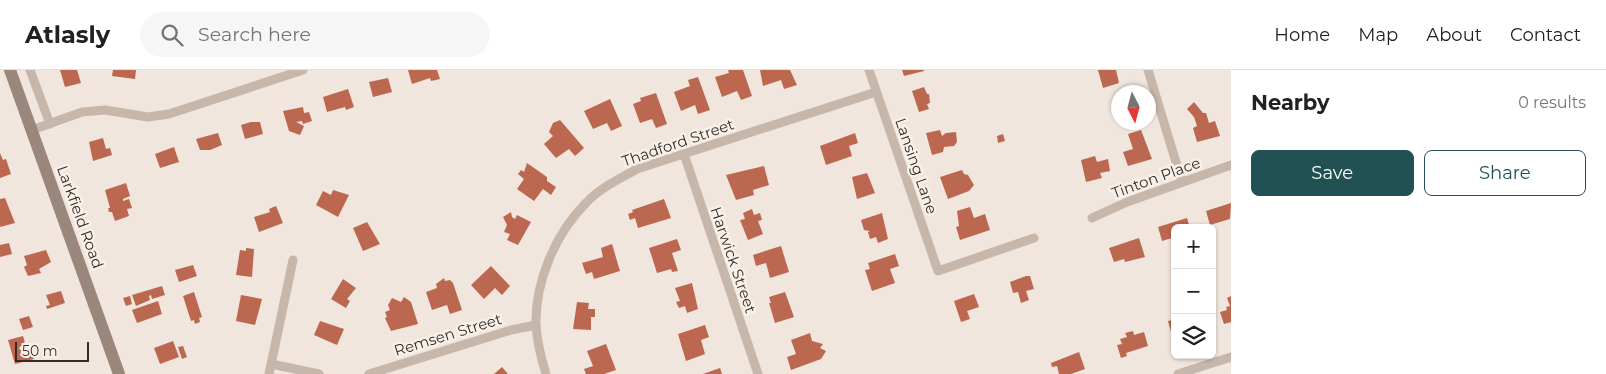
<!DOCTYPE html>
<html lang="en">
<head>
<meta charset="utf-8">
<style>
	:root { --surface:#fff; --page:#f6f6f6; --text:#202124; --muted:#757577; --line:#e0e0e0; --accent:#225153 }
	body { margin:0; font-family:Montserrat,sans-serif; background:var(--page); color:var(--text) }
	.controls { position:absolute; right:15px; bottom:15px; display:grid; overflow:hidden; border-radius:8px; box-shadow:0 1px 4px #0004 }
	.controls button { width:45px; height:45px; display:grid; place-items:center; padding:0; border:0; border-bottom:1px solid var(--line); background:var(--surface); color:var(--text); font:25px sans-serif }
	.compass { position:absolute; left:1111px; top:15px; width:45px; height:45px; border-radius:50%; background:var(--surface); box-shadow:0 1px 4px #0004; rotate:174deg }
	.scale { position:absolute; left:15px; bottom:12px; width:74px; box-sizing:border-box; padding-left:5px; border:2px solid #352c29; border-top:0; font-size:14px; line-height:18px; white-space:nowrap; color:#352c29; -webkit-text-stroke:4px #f8f1e9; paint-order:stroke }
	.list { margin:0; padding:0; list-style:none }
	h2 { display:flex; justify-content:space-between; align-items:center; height:65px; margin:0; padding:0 20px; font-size:21px }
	h2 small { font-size:16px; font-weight:400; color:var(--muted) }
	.actions { display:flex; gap:10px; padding:15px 20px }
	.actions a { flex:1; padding:11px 0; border:1px solid var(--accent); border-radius:8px; text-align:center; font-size:18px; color:var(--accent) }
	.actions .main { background:var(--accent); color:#fff }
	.icon { flex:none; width:28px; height:28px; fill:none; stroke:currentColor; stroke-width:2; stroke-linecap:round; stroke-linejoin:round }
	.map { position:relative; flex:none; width:1231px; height:304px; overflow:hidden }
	header { display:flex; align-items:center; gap:30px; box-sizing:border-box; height:70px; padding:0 25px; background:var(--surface); border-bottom:1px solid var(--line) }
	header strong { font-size:24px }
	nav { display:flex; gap:28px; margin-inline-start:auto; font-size:18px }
	.search { width:350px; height:45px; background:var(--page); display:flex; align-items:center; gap:12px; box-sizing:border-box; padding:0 18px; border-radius:28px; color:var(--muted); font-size:19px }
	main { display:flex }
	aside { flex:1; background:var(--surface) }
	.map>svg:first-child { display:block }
</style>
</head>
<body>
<header>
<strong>Atlasly</strong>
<div class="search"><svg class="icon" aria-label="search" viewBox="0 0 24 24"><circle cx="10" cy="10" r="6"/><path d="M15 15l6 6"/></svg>Search here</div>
<nav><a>Home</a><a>Map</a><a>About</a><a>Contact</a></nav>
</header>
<main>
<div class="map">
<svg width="1231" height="304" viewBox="0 0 1231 304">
	<rect width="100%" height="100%" fill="#f0e6dd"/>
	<g fill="#bc674f">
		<polygon points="60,0 77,0 81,13 65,17"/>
		<polygon points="113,0 136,0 135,9 112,6"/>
		<polygon points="408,0 437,0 440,9 431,11 430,8 412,14"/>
		<polygon points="728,0 743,0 752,26 741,30 737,21 722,27 715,7 729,3"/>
		<polygon points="760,0 790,0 797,15 784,19 781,10 763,16"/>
		<polygon points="902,0 924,0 924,1 904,6"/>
		<polygon points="1098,0 1116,0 1119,13 1103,18"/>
		<polygon points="698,7 710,40 698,44 695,35 681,41 674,22 690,16 688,10"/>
		<polygon points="388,8 392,22 373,27 369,12"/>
		<polygon points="924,17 927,24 929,24 930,33 927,34 929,39 919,42 912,21"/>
		<polygon points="348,19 354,37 346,40 345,37 327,42 323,27"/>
		<polygon points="656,23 667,54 656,58 652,49 640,53 633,34 641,31 640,28"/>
		<polygon points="610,29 622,56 611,61 607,53 593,59 584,41"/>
		<polygon points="1194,32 1203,43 1206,43 1209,53 1215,51 1220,66 1197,72 1193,58 1197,56 1194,47 1187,39"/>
		<polygon points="303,37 304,43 309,42 312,51 303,54 302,51 296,52 304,56 300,65 289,61 283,41"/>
		<polygon points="560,50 584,78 575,86 569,79 556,88 544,74 553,66 549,62 553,53"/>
		<polygon points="251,52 260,52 263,64 245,69 241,55"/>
		<polygon points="940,60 942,66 946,63 956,62 957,72 954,76 944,77 943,82 932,85 926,63"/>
		<polygon points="1141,60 1152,89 1128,96 1123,82 1133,79 1128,64"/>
		<polygon points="218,63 222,75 210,80 200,80 196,69"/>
		<polygon points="855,63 858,73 849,76 852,86 826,95 820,76"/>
		<polygon points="1003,64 1005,71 998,73 997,66"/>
		<polygon points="103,68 106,79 110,78 112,85 93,91 89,72"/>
		<polygon points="174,77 179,92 160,98 155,84"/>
		<polygon points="0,83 3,90 6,89 11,104 0,108"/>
		<polygon points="1095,86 1097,92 1108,89 1110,101 1100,103 1102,108 1086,112 1081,90"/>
		<polygon points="527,93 547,107 547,111 556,117 551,125 543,119 534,131 517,119 524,109 518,104 521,100 524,102"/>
		<polygon points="764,96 769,115 753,120 754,125 736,130 726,105"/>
		<polygon points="962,100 964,104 968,105 974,115 969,121 948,129 940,107"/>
		<polygon points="867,103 875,123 857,129 852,107"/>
		<polygon points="126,113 130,126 123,129 123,131 129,129 132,138 127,139 129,146 115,151 112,142 109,142 108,138 110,138 105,120"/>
		<polygon points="333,120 349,125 338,147 316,135 323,121 331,125"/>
		<polygon points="5,128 15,153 0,157 0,129"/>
		<polygon points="664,129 671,148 638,158 635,148 630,150 628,144 633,142 632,140"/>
		<polygon points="1231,133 1230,149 1210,155 1206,141"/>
		<polygon points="276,136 283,153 259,162 254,147 270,142 269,139"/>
		<polygon points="970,137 974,148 985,144 990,160 960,170 956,157 959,156 957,141"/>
		<polygon points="752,139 754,145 760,143 762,150 758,151 763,164 748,170 740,150 745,149 743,143"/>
		<polygon points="511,142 512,147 515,149 517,145 531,152 518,175 507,170 510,164 504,162 507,155 503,147"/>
		<polygon points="882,143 888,169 878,173 876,167 870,169 868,162 870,161 864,160 861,150"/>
		<polygon points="1187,148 1190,158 1175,158 1175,167 1162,171 1158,157"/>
		<polygon points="367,152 380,174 363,181 353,158"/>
		<polygon points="1139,168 1145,187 1125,192 1124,189 1114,192 1109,178"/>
		<polygon points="677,169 681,180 672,183 678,201 672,202 671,199 657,203 649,178"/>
		<polygon points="9,173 12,184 0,187 0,175"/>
		<polygon points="612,174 620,201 594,209 592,202 586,204 582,193 603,187 601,178"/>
		<polygon points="781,176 789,202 770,208 766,193 756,196 753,185"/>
		<polygon points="246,178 254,179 252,207 236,205 240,180 246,181"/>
		<polygon points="46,180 51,192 39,199 41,203 28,206 24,197 27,195 24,186"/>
		<polygon points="895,184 899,196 890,199 895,213 872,221 865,200 870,199 868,193"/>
		<polygon points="193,195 197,206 179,212 175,200"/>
		<polygon points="491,196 510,216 502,225 495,218 484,229 471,215"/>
		<polygon points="1026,206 1030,206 1034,219 1026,221 1029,230 1021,233 1018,222 1013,223 1010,212"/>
		<polygon points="444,208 445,211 450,210 453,213 462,240 450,244 447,235 432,240 426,222 437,218 436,214"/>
		<polygon points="343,209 356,218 347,229 350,231 346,238 331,229"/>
		<polygon points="692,213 698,239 687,243 685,236 679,238 676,232 680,231 675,218"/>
		<polygon points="162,216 165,225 152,229 151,225 149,226 150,230 136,236 132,225"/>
		<polygon points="61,221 65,233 47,239 46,236 50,235 46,225"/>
		<polygon points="194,222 202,247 199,248 200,252 195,254 194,250 191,251 183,226"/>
		<polygon points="785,222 794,247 775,253 769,233 771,233 769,227"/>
		<polygon points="974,224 979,237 967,241 970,249 961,252 954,231"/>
		<polygon points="241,225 262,229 255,255 236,251"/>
		<polygon points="130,226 132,234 126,236 123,228"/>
		<polygon points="1231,226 1231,252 1224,254 1220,242 1227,240 1226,237 1230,236 1227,228"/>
		<polygon points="404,227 411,232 418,254 391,261 385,248 387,247 385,242 390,240 388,235 392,228 401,232"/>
		<polygon points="158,231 162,244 137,253 132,240"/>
		<polygon points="577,232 589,233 588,239 595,239 595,247 591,247 591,260 573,259"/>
		<polygon points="29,246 33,257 23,260 19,249"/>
		<polygon points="1175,249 1175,268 1173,269 1168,251"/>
		<polygon points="320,251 344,259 337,275 314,265"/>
		<polygon points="705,255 709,267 701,270 705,284 686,291 678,264"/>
		<polygon points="1133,261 1134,265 1144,262 1148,276 1126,283 1127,286 1121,288 1117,275 1122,274 1120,269 1127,267 1125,263"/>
		<polygon points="810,263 812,271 823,274 820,278 826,281 821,289 791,300 787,287 796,284 791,270"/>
		<polygon points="23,266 27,280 31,279 34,289 15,294 8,270"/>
		<polygon points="173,271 179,287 160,294 154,278"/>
		<polygon points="606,274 616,300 604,304 586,304 584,299 593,296 587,281"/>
		<polygon points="183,276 187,287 182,289 178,277"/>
		<polygon points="1079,282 1085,299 1071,304 1059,304 1057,296 1052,297 1051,293"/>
		<polygon points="502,297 508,304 494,304"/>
		<polygon points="720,298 722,304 703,304"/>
	</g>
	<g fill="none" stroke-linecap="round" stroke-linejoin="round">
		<g stroke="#c7b6aa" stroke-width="9">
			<polyline points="30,0 50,54"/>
			<polyline points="869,0 938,201 1034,168"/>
			<polyline points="1148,0 1182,112"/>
			<polyline points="32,60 82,42 105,40 148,47 169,44 303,0"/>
			<polyline points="684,84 758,304"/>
			<polyline points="1092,148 1127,132 1231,95"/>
			<polyline points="271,294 319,304"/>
			<polyline points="269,304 293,190"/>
			<polyline points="369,304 511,260 536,255"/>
			<path d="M546,304C541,288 537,272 536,255C535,212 555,164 586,133C600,118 619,109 637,99L876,22"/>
			<polyline points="1178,304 1231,287"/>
		</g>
		<polyline stroke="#9b867b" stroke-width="12" points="10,0 119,304"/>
	</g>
	<g text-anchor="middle" stroke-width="5" stroke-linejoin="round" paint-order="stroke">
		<g font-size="15" fill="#352c29" stroke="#f8f1e9">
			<text transform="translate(678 73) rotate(-19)" y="5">Thadford Street</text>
			<text transform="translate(916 96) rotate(71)" y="5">Lansing Lane</text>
			<text transform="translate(1156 108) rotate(-20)" y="5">Tinton Place</text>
			<text transform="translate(80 147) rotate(70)" y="5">Larkfield Road</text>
			<text transform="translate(733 190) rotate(71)" y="5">Harwick Street</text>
			<text transform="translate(448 265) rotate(-17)" y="5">Remsen Street</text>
		</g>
	</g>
</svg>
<div class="controls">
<button>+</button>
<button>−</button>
<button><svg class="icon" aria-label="layers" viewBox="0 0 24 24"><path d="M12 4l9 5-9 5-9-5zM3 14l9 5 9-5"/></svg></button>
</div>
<svg class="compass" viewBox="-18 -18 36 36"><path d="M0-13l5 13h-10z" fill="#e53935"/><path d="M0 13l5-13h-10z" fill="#757577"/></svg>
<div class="scale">50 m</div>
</div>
<aside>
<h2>Nearby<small>0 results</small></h2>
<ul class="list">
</ul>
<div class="actions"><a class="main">Save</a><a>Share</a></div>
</aside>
</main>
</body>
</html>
